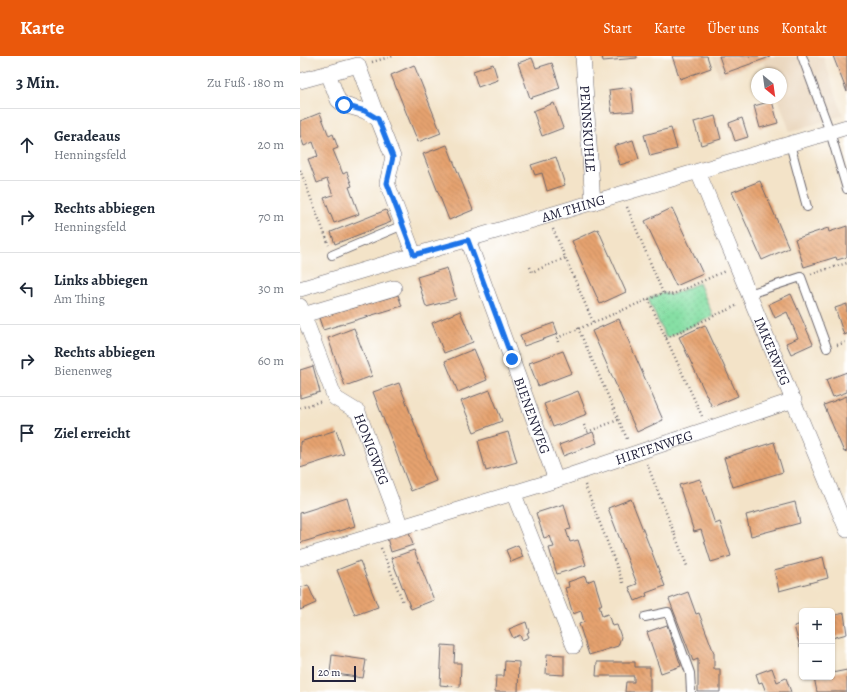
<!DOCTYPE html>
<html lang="de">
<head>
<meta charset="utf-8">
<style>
	:root { --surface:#fff; --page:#f2f2f3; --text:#1f2937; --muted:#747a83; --line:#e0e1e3; --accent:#ea580c }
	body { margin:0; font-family:Alegreya,serif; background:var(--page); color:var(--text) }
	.controls { position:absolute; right:12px; bottom:12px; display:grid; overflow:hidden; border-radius:6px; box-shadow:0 1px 3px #0004 }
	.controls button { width:36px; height:36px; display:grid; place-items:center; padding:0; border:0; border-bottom:1px solid var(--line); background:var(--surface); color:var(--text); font:20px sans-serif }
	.compass { position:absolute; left:451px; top:12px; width:36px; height:36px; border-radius:50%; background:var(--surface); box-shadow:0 1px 3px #0004; rotate:151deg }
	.scale { position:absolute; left:12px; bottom:10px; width:44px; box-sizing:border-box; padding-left:4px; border:2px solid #22223b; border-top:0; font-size:11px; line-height:14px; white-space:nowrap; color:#22223b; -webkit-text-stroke:3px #fff; paint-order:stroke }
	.stop { position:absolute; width:12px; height:12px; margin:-9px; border:3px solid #1a73e8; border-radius:50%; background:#fff }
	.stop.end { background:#1a73e8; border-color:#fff; box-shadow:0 1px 4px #0008 }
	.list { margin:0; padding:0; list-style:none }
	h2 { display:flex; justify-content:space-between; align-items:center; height:52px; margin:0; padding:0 16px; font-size:17px }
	h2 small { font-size:13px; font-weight:400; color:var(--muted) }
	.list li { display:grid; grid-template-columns:26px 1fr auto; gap:12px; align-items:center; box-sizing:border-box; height:72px; padding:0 16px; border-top:1px solid var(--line) }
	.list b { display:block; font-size:15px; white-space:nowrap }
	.list p { margin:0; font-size:13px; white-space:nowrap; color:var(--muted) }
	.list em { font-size:13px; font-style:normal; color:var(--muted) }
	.icon { flex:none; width:22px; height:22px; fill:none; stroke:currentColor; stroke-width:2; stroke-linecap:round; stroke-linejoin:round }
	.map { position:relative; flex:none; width:547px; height:636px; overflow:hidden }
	header { display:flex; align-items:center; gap:24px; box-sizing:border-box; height:56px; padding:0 20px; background:var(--accent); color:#fff }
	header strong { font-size:19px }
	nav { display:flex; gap:22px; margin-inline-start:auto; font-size:14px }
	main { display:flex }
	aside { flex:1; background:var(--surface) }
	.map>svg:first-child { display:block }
</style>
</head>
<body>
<header>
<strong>Karte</strong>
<nav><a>Start</a><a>Karte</a><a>Über uns</a><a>Kontakt</a></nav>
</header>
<main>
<aside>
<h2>3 Min.<small>Zu Fuß · 180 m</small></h2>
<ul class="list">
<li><svg class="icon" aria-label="ahead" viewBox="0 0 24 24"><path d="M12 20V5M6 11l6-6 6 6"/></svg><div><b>Geradeaus</b><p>Henningsfeld</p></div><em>20 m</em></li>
<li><svg class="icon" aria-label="right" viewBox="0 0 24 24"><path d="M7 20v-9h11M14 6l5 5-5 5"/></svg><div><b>Rechts abbiegen</b><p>Henningsfeld</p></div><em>70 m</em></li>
<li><svg class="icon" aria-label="left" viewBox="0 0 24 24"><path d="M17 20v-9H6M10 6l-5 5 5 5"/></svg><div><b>Links abbiegen</b><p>Am Thing</p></div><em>30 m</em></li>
<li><svg class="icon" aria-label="right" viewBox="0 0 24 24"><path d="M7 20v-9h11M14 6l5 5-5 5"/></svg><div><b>Rechts abbiegen</b><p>Bienenweg</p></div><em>60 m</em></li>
<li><svg class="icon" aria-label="arrive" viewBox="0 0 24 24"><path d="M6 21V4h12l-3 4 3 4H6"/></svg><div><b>Ziel erreicht</b></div></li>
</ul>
</aside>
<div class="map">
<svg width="547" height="636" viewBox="0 0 547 636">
	<defs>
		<pattern id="grass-dots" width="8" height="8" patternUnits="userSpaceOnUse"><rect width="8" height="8" fill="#86dfa4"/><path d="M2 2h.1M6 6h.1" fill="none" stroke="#73bf8e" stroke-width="1.8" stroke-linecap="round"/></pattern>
		<pattern id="building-back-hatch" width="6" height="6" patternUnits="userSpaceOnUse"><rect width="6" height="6" fill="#e6a36f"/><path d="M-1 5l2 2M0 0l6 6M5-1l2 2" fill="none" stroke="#ba845c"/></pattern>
	</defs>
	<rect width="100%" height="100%" fill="#fff"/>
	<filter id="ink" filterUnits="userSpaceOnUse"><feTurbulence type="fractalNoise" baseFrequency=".025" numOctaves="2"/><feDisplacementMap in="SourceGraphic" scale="8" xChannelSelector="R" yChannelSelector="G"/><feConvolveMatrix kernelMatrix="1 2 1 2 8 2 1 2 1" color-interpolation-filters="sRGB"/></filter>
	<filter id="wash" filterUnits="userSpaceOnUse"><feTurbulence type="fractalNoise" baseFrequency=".012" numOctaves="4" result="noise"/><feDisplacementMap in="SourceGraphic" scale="16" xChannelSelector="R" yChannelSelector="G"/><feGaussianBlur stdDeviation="0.9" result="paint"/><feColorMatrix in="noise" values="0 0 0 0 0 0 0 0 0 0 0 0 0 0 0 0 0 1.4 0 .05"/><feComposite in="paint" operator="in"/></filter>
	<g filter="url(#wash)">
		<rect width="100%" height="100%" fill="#f3e3c8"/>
		<polygon fill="#e8d3b7" points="413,0 523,0 543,59 490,76 478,42 481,42 481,18 469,18 464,6 419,21"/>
		<polygon fill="url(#grass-dots)" stroke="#548070" points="399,227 413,260 366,282 348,243 363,237 371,239"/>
		<g id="blocks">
			<g fill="url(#building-back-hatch)">
				<polygon points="302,0 337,0 337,2 303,5"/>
				<polygon points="372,0 407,0 411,12 380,23"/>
				<polygon points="419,0 469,0 470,1 425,17"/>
				<polygon points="533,0 547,0 547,36"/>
				<polygon points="232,2 236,12 252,7 260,32 230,42 218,7"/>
				<polygon points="193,8 198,24 178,31 173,15"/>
				<polygon points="114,9 141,77 118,86 91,19"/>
				<polygon points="331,31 334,55 312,57 309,34"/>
				<polygon points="472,45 478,67 460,72 454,50"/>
				<polygon points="254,47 263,72 242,80 233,55"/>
				<polygon points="20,57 29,80 33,78 38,92 33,94 43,118 47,116 52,130 49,131 59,158 34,167 24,142 33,139 27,123 17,127 8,103 18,100 13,86 4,90 0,79 0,65"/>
				<polygon points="415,60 421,83 401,89 394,66"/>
				<polygon points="442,62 448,81 435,85 429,67"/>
				<polygon points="371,72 377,93 350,100 344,79"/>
				<polygon points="333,84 339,103 320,109 314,90"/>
				<polygon points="147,89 173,154 149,164 123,98"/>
				<polygon points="256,101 265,129 247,135 242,117 235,119 231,109"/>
				<polygon points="460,125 489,192 462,204 432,136"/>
				<polygon points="372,152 403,218 376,230 345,165"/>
				<polygon points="86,154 91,166 35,188 31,176"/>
				<polygon points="547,170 547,201 537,204 536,201 504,211 495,183 528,172 529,176"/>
				<polygon points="298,173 326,236 300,248 272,185"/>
				<polygon points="147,212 156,243 126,251 117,221"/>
				<polygon points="491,238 513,288 491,298 486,287 498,282 487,256 475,262 469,248"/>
				<polygon points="98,239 102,250 23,274 19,262"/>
				<polygon points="547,248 547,278 544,279 535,252"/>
				<polygon points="160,255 173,286 144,297 132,267"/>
				<polygon points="319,263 363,364 337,376 292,275"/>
				<polygon points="254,267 258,278 224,290 220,279"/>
				<polygon points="405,269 438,340 412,351 379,281"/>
				<polygon points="54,272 72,320 45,330 28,282"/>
				<polygon points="174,293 187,324 158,336 145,305"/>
				<polygon points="263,295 272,317 238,330 229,307"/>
				<polygon points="13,310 20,336 0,342 0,314"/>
				<polygon points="547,316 547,336 533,341 526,324"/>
				<polygon points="99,327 136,425 111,435 73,336"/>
				<polygon points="190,334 202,365 174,376 161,345"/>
				<polygon points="278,335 287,358 253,371 244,348"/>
				<polygon points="547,340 547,395 544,396 524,349"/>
				<polygon points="36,374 44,398 0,412 0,386"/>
				<polygon points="208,376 217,406 186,415 178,385"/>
				<polygon points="293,376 297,387 263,400 259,389"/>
				<polygon points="474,386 483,416 433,431 424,402"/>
				<polygon points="400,423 415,468 420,466 431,500 411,506 401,474 394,476 379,429"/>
				<polygon points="47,442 55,470 0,487 0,457"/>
				<polygon points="331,443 365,530 346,537 347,540 335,545 329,531 337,528 308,452"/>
				<polygon points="495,446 500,467 451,480 446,459"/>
				<polygon points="264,448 271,473 266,474 270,486 278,484 286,509 257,518 249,492 254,491 250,480 244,482 236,457"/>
				<polygon points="109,476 113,489 91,496 87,482"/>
				<polygon points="218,489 223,501 211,506 206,494"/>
				<polygon points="114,494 134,544 111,553 91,502"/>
				<polygon points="523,501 528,522 479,535 474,514"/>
				<polygon points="60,505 78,551 55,559 37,514"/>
				<polygon points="285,520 287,526 294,523 302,549 299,549 302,560 308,558 312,570 317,569 321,581 318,590 289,599 279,568 284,566 281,555 273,558 265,532 269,531 268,526"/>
				<polygon points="8,529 16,547 0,554 0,532"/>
				<polygon points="388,536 396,558 399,557 414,597 414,613 420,613 420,636 398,636 398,603 393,605 369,543"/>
				<polygon points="544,557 547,578 532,582 532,560"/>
				<polygon points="226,566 229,576 227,577 229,581 222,584 220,579 213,582 209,573"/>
				<polygon points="502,568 502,590 500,591 494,570"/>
				<polygon points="367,569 381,610 361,617 347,576"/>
				<polygon points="142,589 155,590 154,607 161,607 160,631 140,629"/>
				<polygon points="247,598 264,599 264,619 246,618"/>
				<polygon points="32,599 66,604 63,622 30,617"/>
				<polygon points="205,605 219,606 218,636 195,636 196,620 204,620"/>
				<polygon points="297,606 335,606 335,611 350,611 350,636 325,636 326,626 334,626 334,620 296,620"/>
				<polygon points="472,612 477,626 486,622 491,636 466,636 462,626 459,627 456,618"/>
				<polygon points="547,614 547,636 517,636 514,621 532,621 532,617"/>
			</g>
		</g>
	</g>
	<g filter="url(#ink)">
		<use href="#blocks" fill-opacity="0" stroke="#6b666c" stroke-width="1"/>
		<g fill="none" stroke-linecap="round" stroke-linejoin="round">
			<g stroke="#6b666c" stroke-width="10">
				<g id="lane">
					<polyline points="502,0 530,76 547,133"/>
					<polyline points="490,88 507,151"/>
					<polyline points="32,199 103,169"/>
					<polyline points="449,238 501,221 527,292"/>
					<polyline points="345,561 368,556 390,617 391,636"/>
				</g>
			</g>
			<g stroke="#6b666c" stroke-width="16">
				<g id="street">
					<path id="s1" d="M283,0L293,147"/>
					<polyline points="0,25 58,9 78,63 65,55 44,49 38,44 28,17"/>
					<polyline points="78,63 93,101 87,127 114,199"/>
					<path id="s2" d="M398,116L547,474"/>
					<path id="s3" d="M168,184L256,424"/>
					<path id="s4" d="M0,233L547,71"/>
					<path id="s5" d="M0,250L35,342L58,356L101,471"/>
					<polyline points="3,259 94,232"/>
					<polyline points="213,436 274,590"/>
					<path id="s6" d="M0,502L256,424L494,344"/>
				</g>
			</g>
			<g stroke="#6b666c" stroke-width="2.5" stroke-dasharray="1 3" stroke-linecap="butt">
				<polyline points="72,6 93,0"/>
				<polyline points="0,114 29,189"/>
				<polyline points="327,151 363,237"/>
				<polyline points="253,173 293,266"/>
				<polyline points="230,211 232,216 265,202"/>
				<polyline points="511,218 547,207"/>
				<polyline points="348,243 402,360"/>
				<polyline points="278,272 328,385"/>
				<polyline points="366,282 438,249"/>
				<polyline points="258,286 257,282 363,237 371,239 425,215"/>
				<polyline points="537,289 547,286"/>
				<polyline points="0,352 22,345"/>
				<polyline points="284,369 287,376 318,364"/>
				<polyline points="347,408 387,510"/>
				<polyline points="285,429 324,529"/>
				<polyline points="81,492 103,546"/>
			</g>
			<use href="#lane" stroke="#fff" stroke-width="8"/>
			<use href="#street" stroke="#fff" stroke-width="15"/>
		</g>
	</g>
	<g fill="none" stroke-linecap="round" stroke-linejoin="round" filter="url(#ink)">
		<polyline stroke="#1a73e8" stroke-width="5" points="44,49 65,55 78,63 93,101 87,127 114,199 168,184 212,303"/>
	</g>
	<g text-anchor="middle" stroke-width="3" stroke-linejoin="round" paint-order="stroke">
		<g font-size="14" fill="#22223b" stroke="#fff">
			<text dy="5" stroke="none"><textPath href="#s1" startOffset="73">PENNSKUHLE</textPath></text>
			<text dy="5" stroke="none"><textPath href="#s4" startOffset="285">AM THING</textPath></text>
			<text dy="5" stroke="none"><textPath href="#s2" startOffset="194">IMKERWEG</textPath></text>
			<text dy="5" stroke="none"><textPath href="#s3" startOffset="187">BIENENWEG</textPath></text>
			<text dy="5" stroke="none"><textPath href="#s6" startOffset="371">HIRTENWEG</textPath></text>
			<text dy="5" stroke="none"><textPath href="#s5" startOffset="165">HONIGWEG</textPath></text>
		</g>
	</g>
</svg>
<div class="controls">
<button>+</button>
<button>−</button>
</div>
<svg class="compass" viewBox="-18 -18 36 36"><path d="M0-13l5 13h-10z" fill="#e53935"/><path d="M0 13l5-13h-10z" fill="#747a83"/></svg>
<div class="scale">20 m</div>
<div class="stop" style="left:44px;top:49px"></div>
<div class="stop end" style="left:212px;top:303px"></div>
</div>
</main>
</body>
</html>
